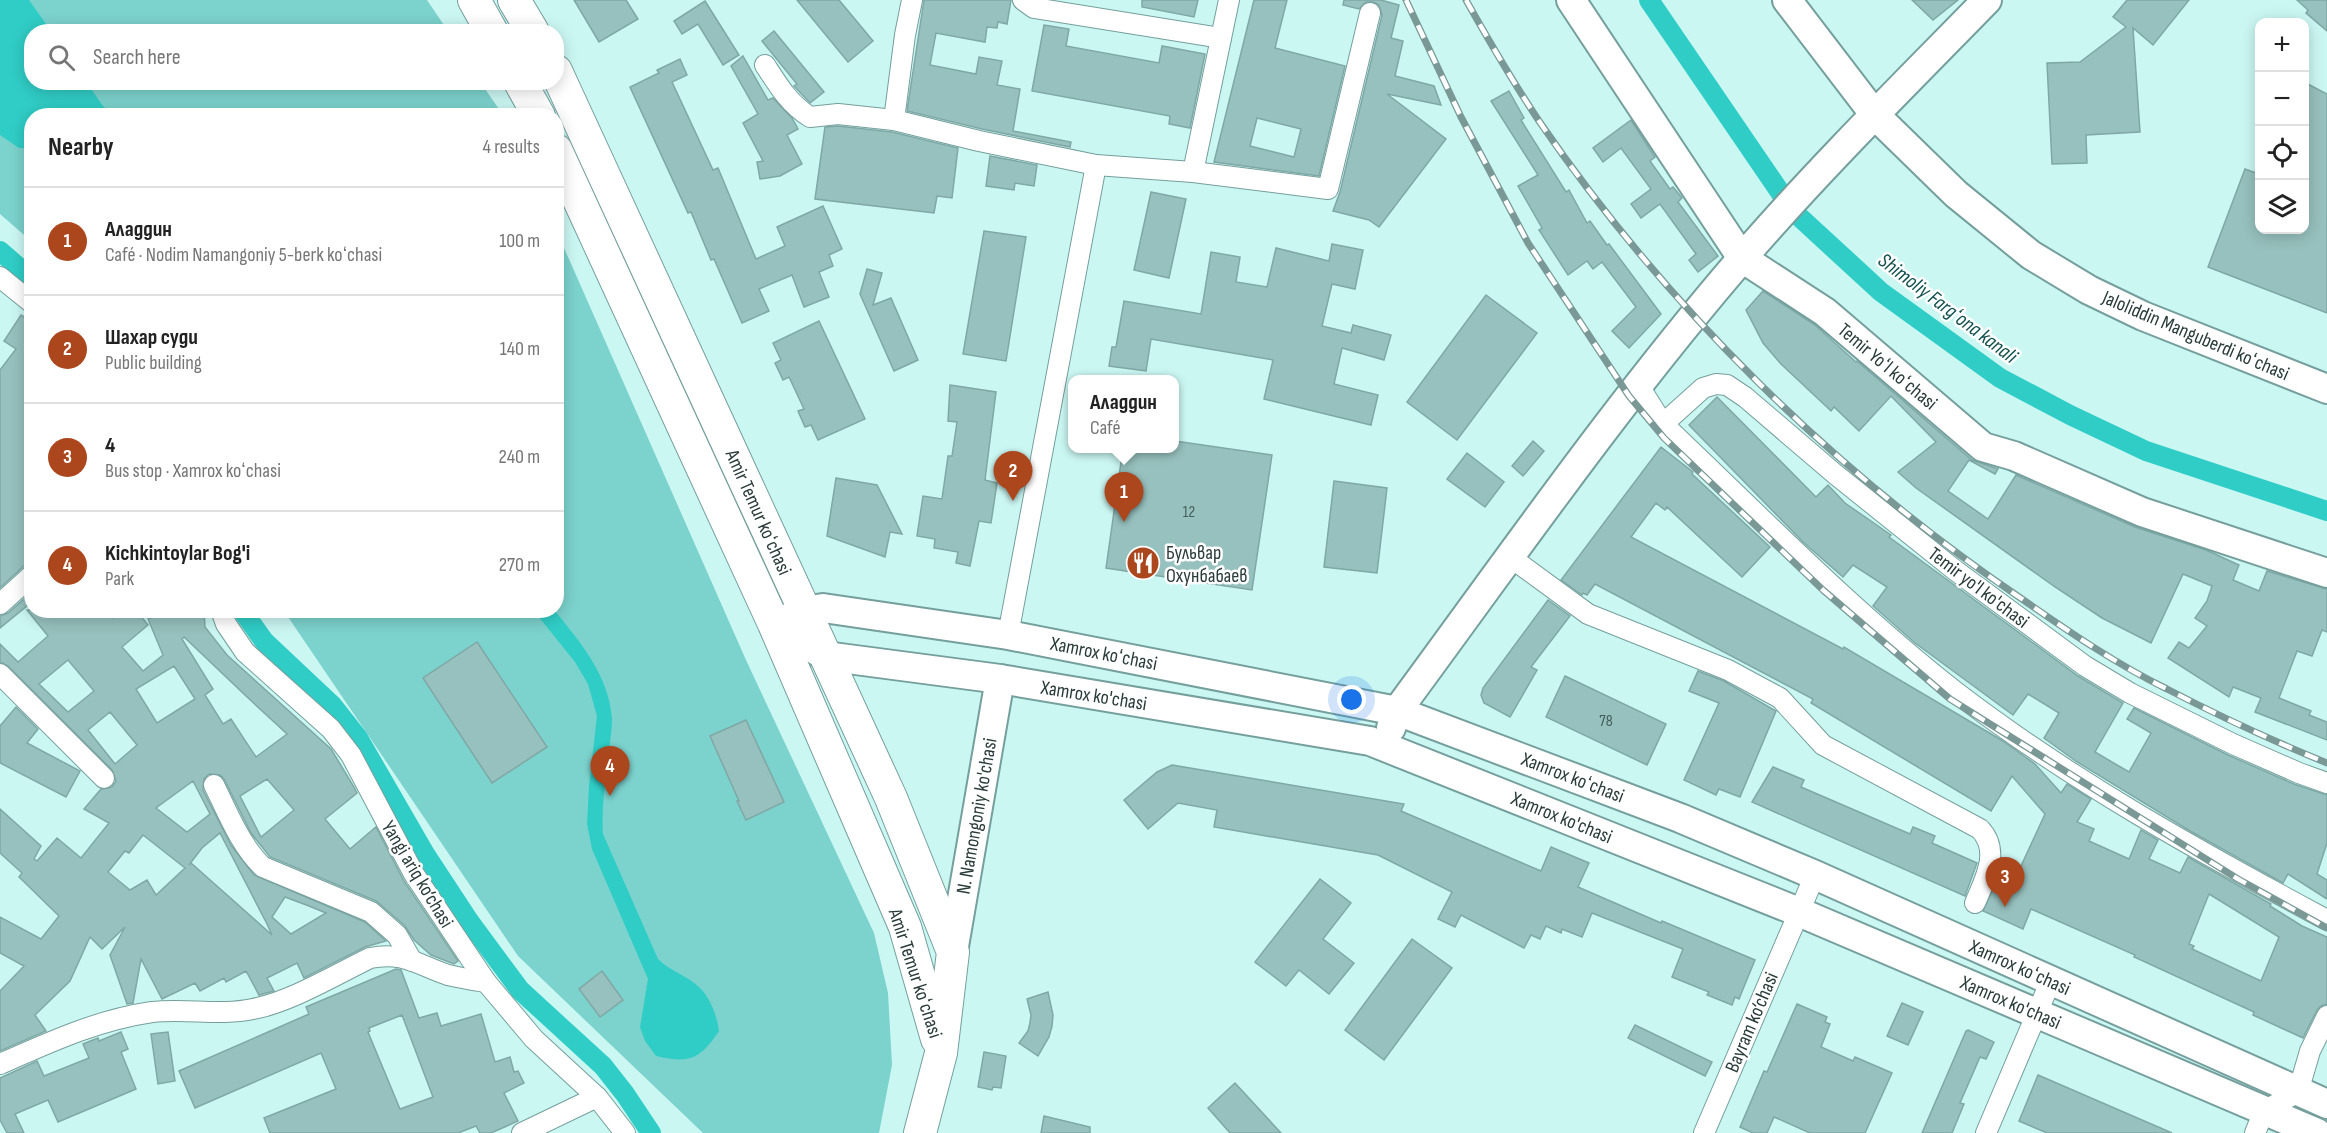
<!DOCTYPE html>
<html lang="en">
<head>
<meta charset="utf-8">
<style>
	:root { --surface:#fff; --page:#f6f6f6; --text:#222; --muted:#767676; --line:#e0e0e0; --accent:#ac461d }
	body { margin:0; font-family:"Sofia Sans Condensed",sans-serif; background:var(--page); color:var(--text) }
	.controls { position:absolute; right:18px; top:18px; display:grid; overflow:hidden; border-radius:12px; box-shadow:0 3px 15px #0003 }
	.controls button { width:54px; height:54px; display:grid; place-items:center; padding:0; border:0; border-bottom:2px solid var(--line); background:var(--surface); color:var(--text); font:30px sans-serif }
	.you { position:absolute; left:1352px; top:700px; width:21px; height:21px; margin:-15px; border:4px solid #fff; border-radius:50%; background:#1a73e8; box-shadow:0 0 0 9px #1a73e833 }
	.badge { display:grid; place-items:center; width:39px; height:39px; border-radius:50%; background:var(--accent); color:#fff; font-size:20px; font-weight:700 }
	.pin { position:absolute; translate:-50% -50px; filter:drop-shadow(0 2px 3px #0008) }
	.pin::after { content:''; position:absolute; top:32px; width:21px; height:18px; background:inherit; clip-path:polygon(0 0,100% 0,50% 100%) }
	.popup { position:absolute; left:1068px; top:375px; width:111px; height:78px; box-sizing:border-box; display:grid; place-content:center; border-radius:12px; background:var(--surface); filter:drop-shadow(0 2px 4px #0005); font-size:20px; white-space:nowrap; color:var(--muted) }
	.popup b { font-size:22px; color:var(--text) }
	.popup::after { content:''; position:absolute; left:50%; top:100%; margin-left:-12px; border:12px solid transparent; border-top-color:var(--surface) }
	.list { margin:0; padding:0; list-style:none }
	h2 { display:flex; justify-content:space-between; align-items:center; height:78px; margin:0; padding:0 24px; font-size:26px }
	h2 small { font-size:20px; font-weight:400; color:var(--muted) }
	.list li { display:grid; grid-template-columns:39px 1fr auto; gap:18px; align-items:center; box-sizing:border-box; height:108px; padding:0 24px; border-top:2px solid var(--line) }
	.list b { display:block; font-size:22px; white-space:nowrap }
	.list p { margin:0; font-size:20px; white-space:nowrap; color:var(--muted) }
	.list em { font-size:20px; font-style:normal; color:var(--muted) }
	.icon { flex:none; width:33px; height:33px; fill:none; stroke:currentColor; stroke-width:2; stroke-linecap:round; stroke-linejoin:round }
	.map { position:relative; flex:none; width:2327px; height:1133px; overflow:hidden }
	.search { position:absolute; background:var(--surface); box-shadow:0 3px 15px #0003; left:24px; top:24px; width:540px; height:66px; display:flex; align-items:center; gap:15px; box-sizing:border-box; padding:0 21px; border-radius:24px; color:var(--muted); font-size:22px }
	.panel { position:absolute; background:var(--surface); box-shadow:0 3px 15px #0003; left:24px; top:108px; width:540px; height:510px; border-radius:24px }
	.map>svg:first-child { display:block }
</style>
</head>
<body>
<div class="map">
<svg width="2327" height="1133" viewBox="0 0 2327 1133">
	<rect width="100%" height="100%" fill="#cbf7f3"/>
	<g fill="#7cd2cd">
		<polygon points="0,0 427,0 448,31 32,32 32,82 481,83 503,115 32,116 31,241 0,214"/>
		<polygon points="557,232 746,660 874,933 888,993 892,1065 879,1133 703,1133 518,956 284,611 556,610"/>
	</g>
	<g fill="#30cdc6">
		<polygon points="0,0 29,0 51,31 32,32 32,82 87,83 103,106 113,115 32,116 31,148 19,148 0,135"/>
		<path d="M534,611H555C581,643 609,676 612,719C612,730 610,741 609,751C606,779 601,806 603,834L658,959C670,971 688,976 700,988C711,999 717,1017 719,1031C700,1059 690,1064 656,1056L645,1041L640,1027L648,979L592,849L587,824L589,786L597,716L588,684L575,662Z"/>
	</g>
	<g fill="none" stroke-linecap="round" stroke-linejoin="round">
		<g stroke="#30cdc6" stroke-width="20">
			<polyline points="1649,0 1793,211 1881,292 2000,378 2070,415 2146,451 2327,511"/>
			<polyline points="0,251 32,279"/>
			<polyline points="242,610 264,641 332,705 358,738 425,854 469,921 520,990 603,1066 625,1094 651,1133"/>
		</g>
	</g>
	<g fill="#97c1be" stroke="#7fa8a5" stroke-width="1.5" fill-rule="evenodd">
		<polygon points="574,0 626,0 638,19 599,42"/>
		<polygon points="797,0 839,0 873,41 848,62"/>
		<polygon points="924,0 1011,0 1007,24 998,22 997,28 987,27 985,42 936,33 930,65 976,74 979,57 1002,61 997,85 1020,89 1013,131 1071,142 1070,147 982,129 907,111"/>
		<polygon points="1142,0 1198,0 1194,17 1142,7"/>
		<path d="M1254,0H1287L1275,48L1345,66L1319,176L1214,162ZM1257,118L1301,129L1294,157L1250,146Z"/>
		<polygon points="1344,0 1381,0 1399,5 1391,38 1403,41 1395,76 1434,86 1441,105 1387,94 1446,139 1379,227 1369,220 1333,211 1340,192 1382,15 1379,5 1373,2 1366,2 1359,9 1343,5"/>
		<polygon points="1912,0 1958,0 1933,20"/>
		<polygon points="2127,0 2189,0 2153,45 2133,28 2140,132 2086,135 2087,163 2052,164 2047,63 2080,62 2126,27 2113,17"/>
		<polygon points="2297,0 2327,0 2327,31 2306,13 2308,10"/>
		<polygon points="705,1 739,55 723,65 698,24 682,34 674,21"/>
		<polygon points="1044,25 1069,29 1066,46 1159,63 1162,46 1205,54 1190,128 1169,124 1170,116 1032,91"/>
		<polygon points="774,31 824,92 810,103 794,86 797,84 762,41"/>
		<polygon points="743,56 768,100 773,98 792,118 798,129 787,135 802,164 780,176 760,179 757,162 763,161 743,123 758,114 731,66"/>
		<polygon points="680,59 687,75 672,82 713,170 718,168 756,259 785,246 777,227 823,206 842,249 829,255 833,266 819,272 829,297 804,307 792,275 759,289 769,311 742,323 714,259 711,260 691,212 688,213 630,87 659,73 657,70"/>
		<polygon points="2304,82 2327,94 2327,313 2208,267 2245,169 2259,174 2259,230 2304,230"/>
		<polygon points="1509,91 1524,118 1521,120 1566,192 1569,190 1587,223 1590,221 1607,245 1609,244 1661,314 1629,348 1612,331 1636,307 1602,262 1593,269 1587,261 1568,275 1539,230 1542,228 1518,186 1538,175 1491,101"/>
		<polygon points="1631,120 1655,157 1650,161 1670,189 1673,187 1682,198 1678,202 1718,256 1698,272 1689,260 1696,254 1660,204 1641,218 1631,204 1651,189 1621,148 1603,162 1593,148"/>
		<polygon points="838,126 892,132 958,148 952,198 937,196 934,213 815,199 825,127"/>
		<polygon points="990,156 1037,165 1034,186 1015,183 1014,190 986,186"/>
		<polygon points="1151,192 1186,199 1169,278 1134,270"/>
		<polygon points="984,231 1026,237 1006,361 963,354"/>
		<polygon points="1332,244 1363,250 1355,289 1332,284 1322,326 1351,333 1353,325 1391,335 1384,360 1342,348 1334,384 1378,395 1371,425 1264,399 1273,360 1151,339 1146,371 1109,366 1112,347 1116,347 1124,301 1201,314 1211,252 1240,257 1236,282 1267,287 1276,248 1329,261"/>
		<polygon points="867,269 882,273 873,305 891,298 918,360 894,371 860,294"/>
		<polygon points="1763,291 1815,325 1856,362 1857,361 1972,460 1998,469 1995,474 1969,460 1948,491 1988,519 2016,475 2135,527 2206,550 2239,565 2233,580 2259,591 2267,571 2327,589 2327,632 2322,630 2312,656 2297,651 2279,698 2311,711 2309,715 2327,722 2327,740 2255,712 2261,698 2233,687 2229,697 2168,658 2179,642 2189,648 2207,626 2195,618 2207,601 2212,586 2183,574 2151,643 2102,618 2055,587 1916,488 1898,472 1936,442 1891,396 1859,431 1834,407 1831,411 1781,364 1763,343 1746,310"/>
		<polygon points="1486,295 1537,333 1457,440 1407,402"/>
		<polygon points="21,315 32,322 32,563 24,566 0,588 0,370 16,349 4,341"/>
		<polygon points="819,321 865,419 818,440 811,425 805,427 798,411 804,409 789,377 783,380 775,363 781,360 773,343"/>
		<polygon points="950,385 996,392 985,480 997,483 991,523 979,521 970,566 956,563 958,552 934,548 935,539 917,536 923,496 942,499 948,456 952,456 957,422 948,421"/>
		<polygon points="1717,397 1816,497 1828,485 1845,503 1891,535 1889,537 2078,676 2123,703 2095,752 2129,772 2151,733 2127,719 2134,708 2228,755 2294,784 2327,795 2327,843 2317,874 2327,880 2327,899 2288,874 2283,883 2190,831 2077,762 2044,738 2059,713 2028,694 2013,715 1915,643 1873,606 1887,587 1853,565 1843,577 1803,542 1689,425"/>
		<polygon points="1175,441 1272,455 1252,590 1106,568 1123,448 1175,448"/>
		<polygon points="1533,441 1544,451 1523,476 1512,466"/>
		<path d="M1661,447L1693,472L1692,474L1770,547L1742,577L1667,507L1665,510L1656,503L1631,537L1843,649L1844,647L2003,741L2035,764L2061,793L2067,784L2091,799L2077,822L2094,829L2089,841L2129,859L2141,830L2158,840L2149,859L2180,873L2188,857L2271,904L2270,906L2302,926L2327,937V1004L2321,1006L2317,1010L2303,1038L2253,1015L2254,1012L2134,957L2135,955L2031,909L2023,929L1983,911L1998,879L2002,858L2021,866L2045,814L2012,776L1991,811L1811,703L1813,699L1595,584L1587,595L1583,593L1582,595L1561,580ZM2209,894L2279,937L2261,981L2192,949L2194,946L2189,944Z"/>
		<polygon points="1467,453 1504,482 1485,507 1447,479"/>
		<polygon points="836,478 877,485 902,534 890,532 885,557 827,536"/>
		<polygon points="1334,481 1387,488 1377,573 1324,567"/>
		<polygon points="32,592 32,602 0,628 0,616 8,613"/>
		<polygon points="1548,600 1570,616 1531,667 1537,670 1510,717 1484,703 1481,695 1483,688"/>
		<path d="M27,610H106L113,618L122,610H136L148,625L122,647L143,671L163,655L148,619L168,610H204L205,627L227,655L331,749L354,787L357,793L325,819L350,849L376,827L404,881L458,961L454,964L431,955L414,940L405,926L376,901L270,857L251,833L224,779L220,775L209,774L204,779L203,790L231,845L254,875L365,922L386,941L365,947L304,978L297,963L267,978L274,991L259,995L246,971L226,982L224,978L200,991L195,983L162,999L141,959L133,1003L127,1004L110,955L125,927L102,949L90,937L70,981L35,1015L46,1031L0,1051V991L24,966L0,953V917L41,939L59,916L19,877L22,873L0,853V809L41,846L34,859L37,861L57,838L81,858L109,823L84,809L101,789L112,787L116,781L112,770L8,666L0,662V644L18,662L48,636ZM184,637L246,696L287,734L256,757L231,719L223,724L205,695L213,689L182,639ZM68,660L94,691L68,712L39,684ZM174,666L195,699L157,723L136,689ZM110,712L137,745L115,764L88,730ZM267,779L294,810L261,837L240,796ZM193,781L210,814L187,832L156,808ZM220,833L267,924L272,935L191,863L189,865L202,848ZM143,835L185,868L156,895L147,880L130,890L108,872L125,851L129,853ZM285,897L309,906L326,913L291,934L272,917Z"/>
		<polygon points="477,642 547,747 492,783 423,678"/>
		<polygon points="1698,671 1724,681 1776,711 1740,797 1719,789 1716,795 1684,780 1719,703 1689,691"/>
		<polygon points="1565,676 1666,724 1647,765 1546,717"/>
		<polygon points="16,707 38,729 27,743 80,771 66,797 0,763 0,726"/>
		<polygon points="746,720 784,802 746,820 737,801 739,801 710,736"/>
		<polygon points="1172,765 1404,804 1401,811 1541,871 1551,847 1589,863 1578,887 1661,923 1662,921 1755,960 1739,999 1735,997 1732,1005 1707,995 1709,992 1672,977 1683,949 1592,913 1582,937 1562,929 1561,933 1546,926 1540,939 1531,935 1524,948 1461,915 1455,927 1438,919 1452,892 1378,855 1214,827 1217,810 1178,803 1148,829 1124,800 1157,772"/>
		<polygon points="1773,767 1804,780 1801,787 1910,834 1913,827 1935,836 1932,843 1977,863 1965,896 1752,802"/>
		<polygon points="1320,879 1351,903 1323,939 1354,963 1329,994 1299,970 1286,986 1255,962"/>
		<polygon points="1412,939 1452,968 1384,1060 1345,1030"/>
		<path d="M396,969L401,970L419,1018L437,1013L441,1026L481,1014L495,1062L510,1057L514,1072L518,1071L524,1083L504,1093L518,1121L491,1133H480L476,1126L458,1133H270L264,1118L336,1089L321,1053L195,1108L179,1071L309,1014L306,1007ZM402,1015L433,1097L400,1109L368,1032L370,1031L369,1028Z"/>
		<polygon points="602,971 623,1000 600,1017 579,989"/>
		<polygon points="1048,992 1053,1015 1052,1026 1049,1037 1038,1056 1019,1043 1028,1031 1030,1023 1031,1015 1027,999"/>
		<polygon points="1902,1003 1923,1012 1908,1045 1887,1036"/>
		<polygon points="1797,1004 1827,1017 1825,1022 1830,1024 1821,1047 1853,1061 1855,1057 1892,1073 1865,1133 1810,1133 1774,1117 1767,1133 1753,1133 1740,1127 1764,1071 1767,1072"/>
		<polygon points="1635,1025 1712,1062 1705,1076 1628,1038"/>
		<polygon points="1968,1030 1994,1042 1986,1059 1980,1057 1960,1103 1964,1104 1952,1133 1922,1133 1966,1031"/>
		<polygon points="121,1032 128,1049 121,1052 136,1089 58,1122 48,1100 15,1114 24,1133 7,1133 0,1120 0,1078 37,1061 44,1076 89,1058 83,1044 98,1038 99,1041"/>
		<polygon points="168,1032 175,1081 158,1084 151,1034"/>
		<polygon points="984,1052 1006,1056 1001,1088 993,1087 992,1090 978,1087"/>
		<polygon points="2038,1075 2172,1133 2047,1133 2019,1121"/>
		<polygon points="1235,1083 1281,1133 1230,1133 1208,1108"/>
		<polygon points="1044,1116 1090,1127 1090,1133 1041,1133"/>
	</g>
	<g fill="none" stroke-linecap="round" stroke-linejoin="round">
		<g stroke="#759f9c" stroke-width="22">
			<g id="street">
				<polyline points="912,0 905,35 894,120 979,141 1096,165"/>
				<polyline points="1023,0 1034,8 1221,38"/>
				<path d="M765,65C778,85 789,104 810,117L838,114L894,120"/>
				<polyline points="1193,172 1229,0"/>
				<polyline points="0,277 32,303"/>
				<path d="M1639,386L1663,424C1759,515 1852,611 1957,693C2072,781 2200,852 2327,920"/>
				<polyline points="1663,424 1703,388 1716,384 1727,385 1745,397 1835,474 1956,571 2085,666 2130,693 2233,744 2299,773 2327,783"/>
				<path d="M1510,557L1588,614L1728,670L1780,698L1823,745L1980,829C2001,851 1985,879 1975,903"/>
				<polyline points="0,604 32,575"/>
				<polyline points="221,610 226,624 245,652 331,729 351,755 414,874 486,982 534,1039 597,1097 625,1133"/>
				<polyline points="1008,635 1096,165 1193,172 1328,189 1370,13"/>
				<polyline points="0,674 104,778"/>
				<path d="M214,785C228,813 240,845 263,867L371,912L397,935L412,961"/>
				<path d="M0,1064C50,1042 97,1020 152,1012C185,1008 220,1016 253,1009C290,1002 335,975 370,958C403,951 418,965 448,975C460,978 473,980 486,982"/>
				<polyline points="522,1133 597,1097"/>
				<polyline points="1704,1133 1815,875"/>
				<polyline points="1986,1133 2051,980"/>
				<polyline points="2255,1133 2264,1111 2298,1092 2310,1051 2327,1016"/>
			</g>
		</g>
		<g stroke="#759f9c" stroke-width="32">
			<g id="secondary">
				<polyline points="1571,0 1742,258 1825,312 1983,447 2014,456 2142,512 2327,573"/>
				<polyline points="1787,0 1875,115 1956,194 2031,255 2089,290 2143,316 2327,389"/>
				<polyline points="774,624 804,611 823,608 1008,635 1397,711 1680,818 1815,875 2327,1104"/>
				<polyline points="774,624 825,656 1000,679 1370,741 1799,912 2317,1133"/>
				<path d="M1391,728L1397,711C1512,555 1623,395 1750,249C1825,163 1907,82 1987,0"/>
				<polyline points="953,952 1000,679"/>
			</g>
		</g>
		<g stroke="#759f9c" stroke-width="34">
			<g id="primary">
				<polyline points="474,0 492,32"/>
				<polyline points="514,0 533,32"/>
				<polyline points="556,71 891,798 953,952 941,1053 920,1133"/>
				<polyline points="520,82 539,116"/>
				<polyline points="556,150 774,624 905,927 937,1039"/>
			</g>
		</g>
		<use href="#street" stroke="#fff" stroke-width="20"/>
		<use href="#secondary" stroke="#fff" stroke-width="28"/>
		<use href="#primary" stroke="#fff" stroke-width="32"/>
		<g stroke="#7a9996" stroke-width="7">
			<g id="rail">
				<polyline points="1406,0 1461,117 1528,243 1629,396 1664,438 1823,590 1950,699 2238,879 2327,928"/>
				<path d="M1466,0C1489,41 1513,82 1539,121C1667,308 1835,472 2022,599C2068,631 2116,664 2167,689C2219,716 2273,741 2327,763"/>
			</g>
		</g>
		<use href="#rail" stroke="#fff" stroke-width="4.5" stroke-dasharray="14" stroke-linecap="butt"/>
	</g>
	<defs>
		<g id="restaurant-disc" transform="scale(1.725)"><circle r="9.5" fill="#ac461d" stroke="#fff"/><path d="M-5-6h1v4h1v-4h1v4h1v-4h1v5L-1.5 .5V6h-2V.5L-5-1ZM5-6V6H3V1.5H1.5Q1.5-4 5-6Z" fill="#fff"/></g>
	</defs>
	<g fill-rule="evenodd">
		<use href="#restaurant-disc" x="1143" y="563"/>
	</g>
	<g text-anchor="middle" stroke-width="5" stroke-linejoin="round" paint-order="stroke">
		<g font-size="16" fill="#455d5b">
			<text x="1189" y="517">12</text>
			<text x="1606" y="726">78</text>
		</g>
		<g font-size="20" fill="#2a3c3a" stroke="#fff">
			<text transform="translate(2196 335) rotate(23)" y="7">Jaloliddin Manguberdi koʻchasi</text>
			<text transform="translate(1888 366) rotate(40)" y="7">Temir Yoʻl koʻchasi</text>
			<text transform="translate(759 512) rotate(66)" y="7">Amir Temur koʻchasi</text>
			<text transform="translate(1979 587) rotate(37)" y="7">Temir yo'l ko'chasi</text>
			<text transform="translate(1104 653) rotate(11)" y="7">Xamrox koʻchasi</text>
			<text transform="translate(1094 695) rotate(9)" y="7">Xamrox ko'chasi</text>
			<text transform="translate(1573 777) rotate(21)" y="7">Xamrox koʻchasi</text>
			<text transform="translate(976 816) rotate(-80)" y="7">N. Namongoniy ko'chasi</text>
			<text transform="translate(1562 817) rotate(22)" y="7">Xamrox ko'chasi</text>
			<text transform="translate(418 874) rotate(59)" y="7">Yangi ariq ko‘chasi</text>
			<text transform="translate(2020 967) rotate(24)" y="7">Xamrox koʻchasi</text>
			<text transform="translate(916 973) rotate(72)" y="7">Amir Temur koʻchasi</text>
			<text transform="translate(2011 1002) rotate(23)" y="7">Xamrox ko'chasi</text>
			<text transform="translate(1751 1022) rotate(-67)" y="7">Bayram ko‘chasi</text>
		</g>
		<g font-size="20" fill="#2a3c3a" stroke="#fff" text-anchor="start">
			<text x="1166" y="559">Бульвар<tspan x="1166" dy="23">Охунбабаев</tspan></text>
		</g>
		<g font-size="21" font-style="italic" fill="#10504d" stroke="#fff">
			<text transform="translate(1948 308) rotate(37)" y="7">Shimoliy Fargʻona kanali</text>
		</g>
	</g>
</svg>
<div class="controls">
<button>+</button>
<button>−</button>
<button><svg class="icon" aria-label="locate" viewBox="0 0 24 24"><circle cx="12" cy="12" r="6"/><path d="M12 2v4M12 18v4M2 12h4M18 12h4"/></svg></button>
<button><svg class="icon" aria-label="layers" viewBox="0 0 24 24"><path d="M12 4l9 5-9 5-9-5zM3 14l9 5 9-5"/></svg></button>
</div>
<div class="you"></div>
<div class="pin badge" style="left:1124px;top:522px">1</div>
<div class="popup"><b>Аладдин</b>Café</div>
<div class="pin badge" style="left:1013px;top:501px">2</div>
<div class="pin badge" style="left:2005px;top:907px">3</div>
<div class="pin badge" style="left:610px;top:796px">4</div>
<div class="search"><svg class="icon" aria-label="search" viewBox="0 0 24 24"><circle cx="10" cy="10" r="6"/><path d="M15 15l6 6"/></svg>Search here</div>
<section class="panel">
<h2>Nearby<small>4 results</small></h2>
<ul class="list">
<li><span class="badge">1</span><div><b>Аладдин</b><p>Café · Nodim Namangoniy 5-berk koʻchasi</p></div><em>100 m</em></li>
<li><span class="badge">2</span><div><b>Шахар суди</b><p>Public building</p></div><em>140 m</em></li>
<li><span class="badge">3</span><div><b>4</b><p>Bus stop · Xamrox koʻchasi</p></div><em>240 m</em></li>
<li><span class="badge">4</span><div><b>Kichkintoylar Bog'i</b><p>Park</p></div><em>270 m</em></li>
</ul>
</section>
</div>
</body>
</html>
